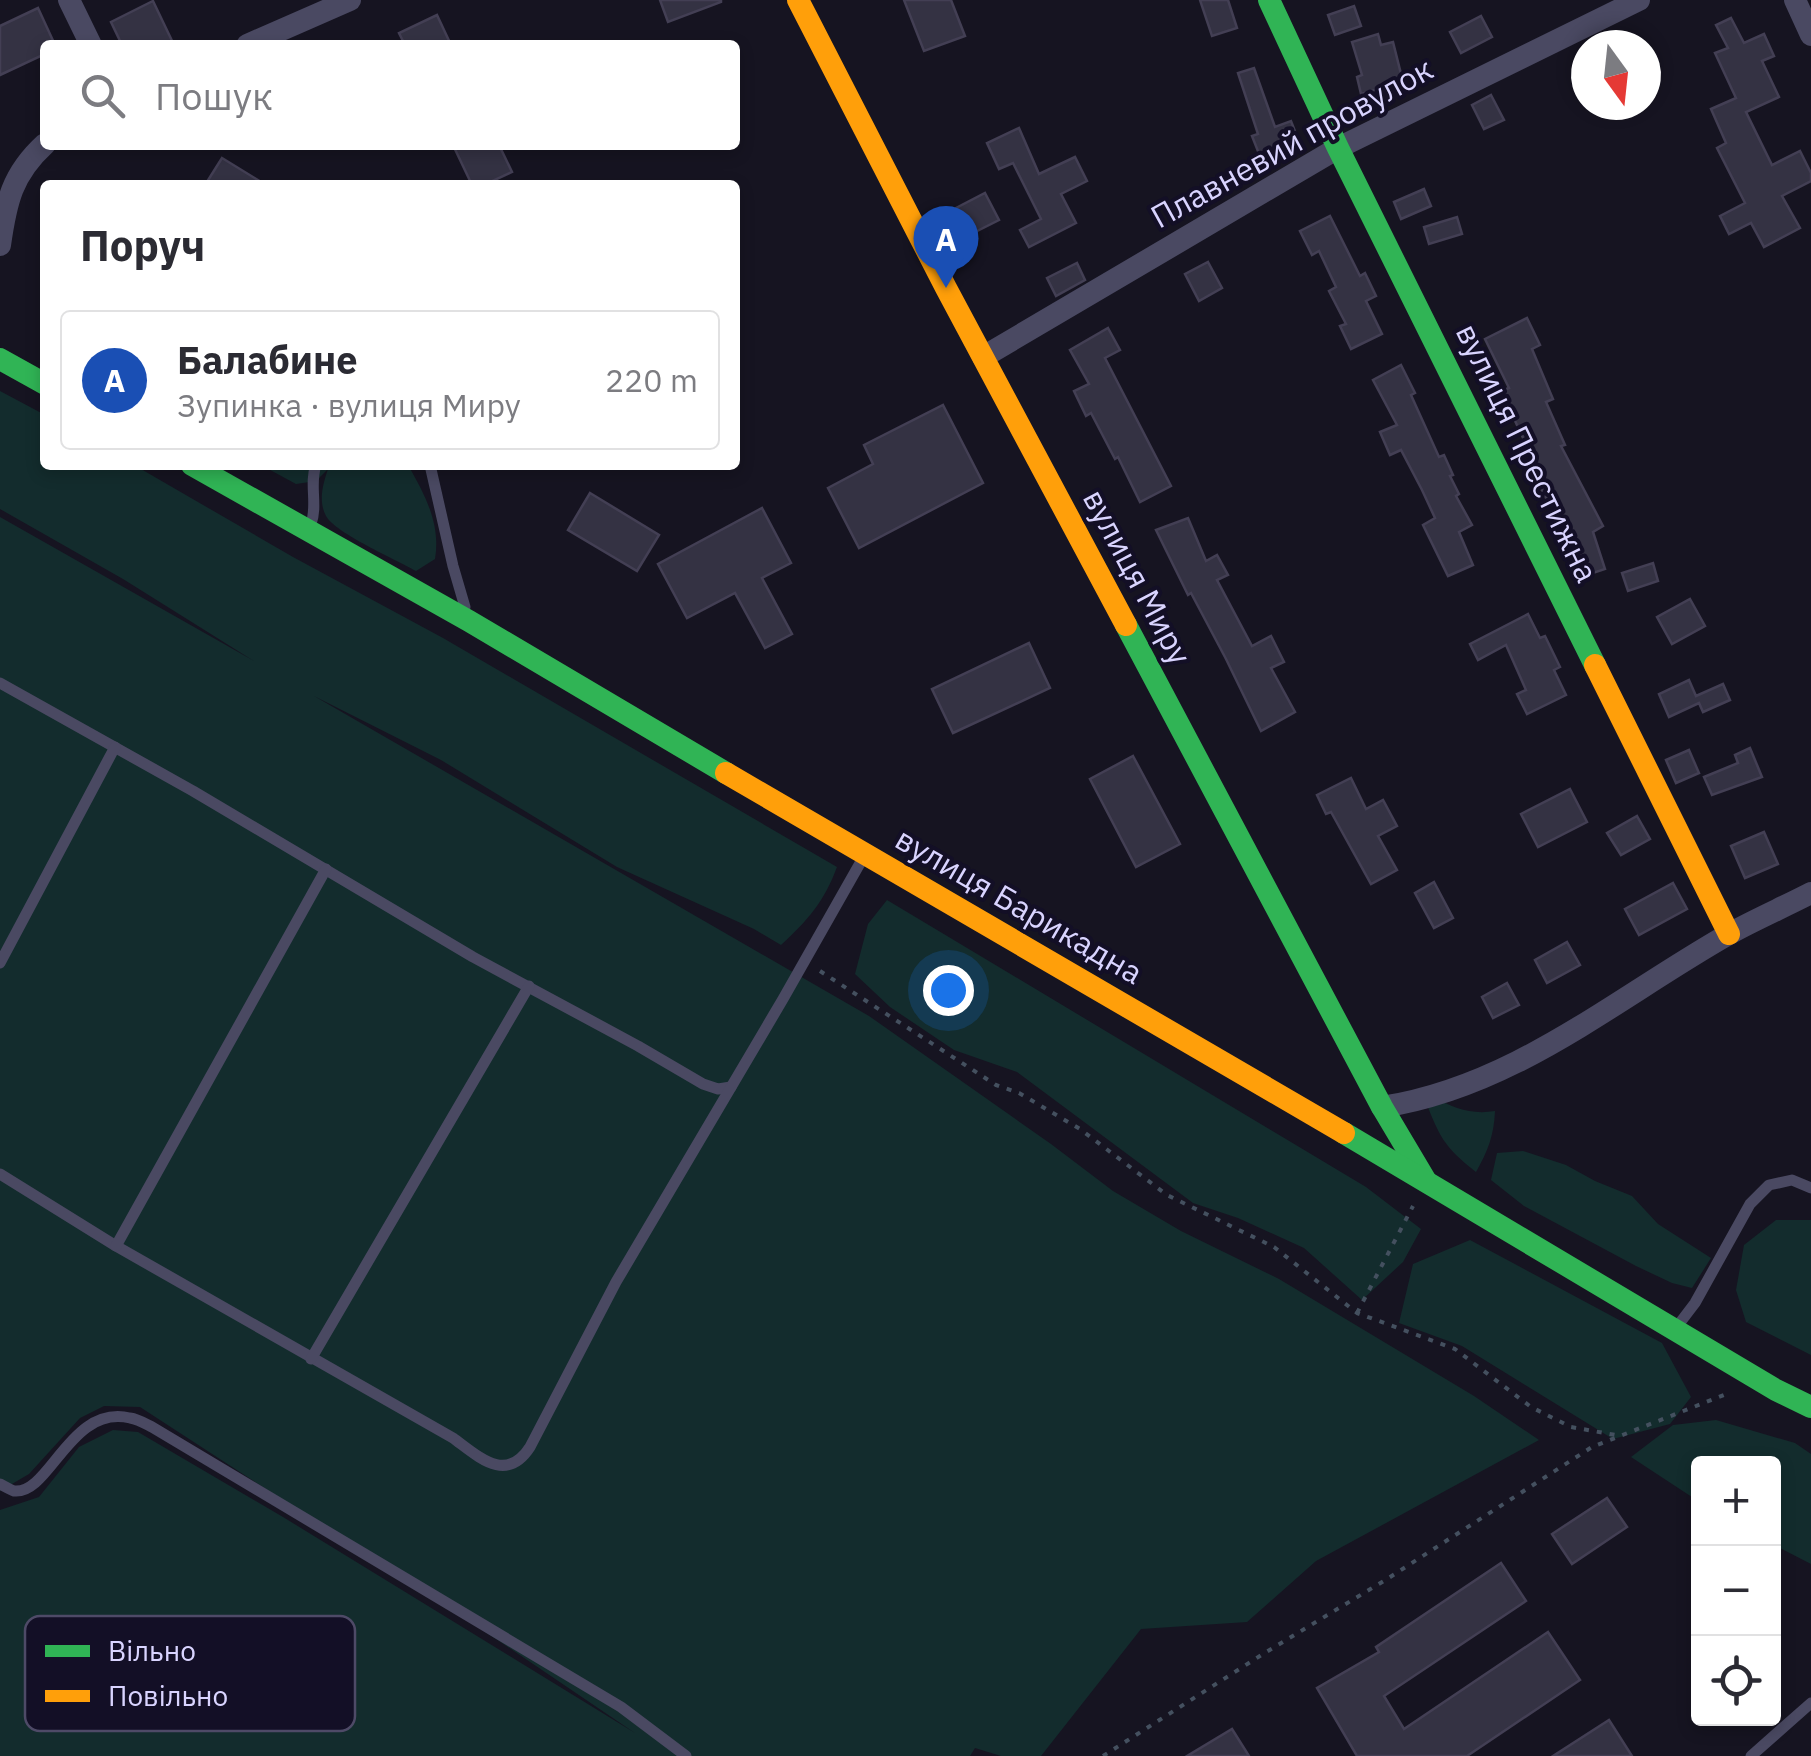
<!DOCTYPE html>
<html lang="uk">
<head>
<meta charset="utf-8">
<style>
	:root { --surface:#fff; --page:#f7f7f7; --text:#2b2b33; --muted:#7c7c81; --line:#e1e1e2; --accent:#9591b1 }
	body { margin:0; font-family:"IBM Plex Sans",sans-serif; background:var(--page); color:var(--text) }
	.controls { position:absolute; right:30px; bottom:30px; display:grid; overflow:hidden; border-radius:10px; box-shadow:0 5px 15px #0003 }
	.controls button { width:90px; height:90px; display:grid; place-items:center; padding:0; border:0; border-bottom:2px solid var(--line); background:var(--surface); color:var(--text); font:50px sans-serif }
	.compass { position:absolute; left:1571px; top:30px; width:90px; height:90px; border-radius:50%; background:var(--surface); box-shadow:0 5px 15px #0003; rotate:165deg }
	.you { position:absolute; left:948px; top:990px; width:35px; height:35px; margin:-25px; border:8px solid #fff; border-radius:50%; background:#1a73e8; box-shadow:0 0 0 15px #1a73e833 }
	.badge { display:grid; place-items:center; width:65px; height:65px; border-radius:50%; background:var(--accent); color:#fff; font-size:32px; font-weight:700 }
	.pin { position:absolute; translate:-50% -82px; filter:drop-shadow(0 2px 5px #0008) }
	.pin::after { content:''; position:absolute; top:52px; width:35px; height:30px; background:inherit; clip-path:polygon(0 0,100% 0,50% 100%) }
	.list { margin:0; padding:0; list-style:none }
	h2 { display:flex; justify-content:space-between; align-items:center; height:130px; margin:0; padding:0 40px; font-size:42px }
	h2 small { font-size:32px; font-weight:400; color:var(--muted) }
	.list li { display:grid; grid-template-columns:65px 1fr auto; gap:30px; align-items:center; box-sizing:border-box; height:140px; margin:0 20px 20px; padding:0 20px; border:2px solid var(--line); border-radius:10px }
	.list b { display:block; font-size:38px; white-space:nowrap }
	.list p { margin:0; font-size:32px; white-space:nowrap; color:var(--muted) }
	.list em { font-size:32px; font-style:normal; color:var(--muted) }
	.icon { flex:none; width:55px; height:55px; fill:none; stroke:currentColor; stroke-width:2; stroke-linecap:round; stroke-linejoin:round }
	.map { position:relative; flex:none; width:1811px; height:1756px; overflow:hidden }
	.search { position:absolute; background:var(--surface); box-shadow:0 5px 15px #0003; left:40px; top:40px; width:700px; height:110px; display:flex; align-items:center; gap:25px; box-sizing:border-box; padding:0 35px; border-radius:10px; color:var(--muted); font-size:38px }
	.panel { position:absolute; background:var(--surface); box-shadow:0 5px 15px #0003; left:40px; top:180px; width:700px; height:290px; border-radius:10px }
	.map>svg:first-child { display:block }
</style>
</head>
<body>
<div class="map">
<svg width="1811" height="1756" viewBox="0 0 1811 1756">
	<rect width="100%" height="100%" fill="#161421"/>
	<g fill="#132c2d">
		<path d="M0,391L45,415V465H134L293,557L443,638L837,867C824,902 808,920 781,945L754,929L617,867L441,760L314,696L869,1016L1051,1144L1113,1191L1181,1231L1279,1279L1474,1396L1539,1440L1316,1561L1247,1622L1141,1629L1041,1756H1001L975,1748L970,1756H0V1510L39,1497L79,1447L113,1430L138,1432L283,1517L635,1733L502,1643L140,1407L104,1406L80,1418L29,1474L0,1491V517L254,661L123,579L0,509Z"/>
		<path d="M261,465H408C425,495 441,524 435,559L416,571C397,560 335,533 326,516C318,501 323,484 328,469L316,481L296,484Z"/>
		<polygon points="887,900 1366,1187 1421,1229 1403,1262 1362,1300 1304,1248 1238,1218 1193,1203 1017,1072 954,1050 890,1007 855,974 868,924"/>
		<path d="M1433,1097C1454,1108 1471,1115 1495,1111C1494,1135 1488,1151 1476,1172C1443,1146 1440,1137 1425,1100Z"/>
		<polygon points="1523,1151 1566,1165 1595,1181 1632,1196 1658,1224 1711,1258 1692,1288 1672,1283 1636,1266 1524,1206 1491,1180 1497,1153"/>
		<polygon points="1776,1220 1811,1220 1811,1355 1746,1322 1736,1290 1744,1245"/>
		<polygon points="1470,1240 1662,1343 1691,1397 1670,1424 1613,1439 1462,1346 1399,1323 1413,1264"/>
		<polygon points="1716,1420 1795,1443 1811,1454 1811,1564 1774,1545 1774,1464 1698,1464 1698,1501 1631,1457 1673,1425"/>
	</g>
	<g fill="#343243" stroke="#433f54" stroke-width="2.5">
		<polygon points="660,0 721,0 721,2 668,22"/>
		<polygon points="904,0 951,0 965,36 924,51"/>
		<polygon points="1200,0 1228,0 1237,28 1212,36"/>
		<polygon points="153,1 174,45 122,45 111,22"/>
		<polygon points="1354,6 1361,26 1335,35 1328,15"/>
		<polygon points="38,8 55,45 45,45 45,54 0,75 0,26"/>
		<polygon points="437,15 451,45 405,45 399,33"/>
		<polygon points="1481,16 1492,37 1461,53 1450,32"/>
		<polygon points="1731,18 1744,43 1764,34 1774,56 1762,61 1779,97 1746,112 1772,165 1800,151 1811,173 1811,181 1782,196 1800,228 1764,247 1751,223 1729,234 1720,216 1745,203 1717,148 1726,143 1711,109 1736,98 1715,53 1728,48 1716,25"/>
		<polygon points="1378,34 1381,45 1393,42 1403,82 1361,94 1357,77 1362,75 1352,42"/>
		<polygon points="1254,68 1275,127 1291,121 1302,149 1263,164 1252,136 1258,134 1238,73"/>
		<polygon points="1491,95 1504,120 1484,129 1472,105"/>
		<polygon points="1019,128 1039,174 1075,157 1087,181 1061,194 1076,223 1029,247 1020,230 1041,219 1013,163 999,169 987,143"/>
		<polygon points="453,145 499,145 512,172 484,185 472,185"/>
		<polygon points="222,158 266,185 205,185"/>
		<polygon points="1424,189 1431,206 1401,219 1394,202"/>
		<polygon points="985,193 999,220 969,235 956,208"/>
		<polygon points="1330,216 1360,276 1365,273 1376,296 1366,301 1382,334 1351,349 1340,326 1346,324 1329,291 1336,287 1319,251 1312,255 1300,231"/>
		<polygon points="1457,217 1462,234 1429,244 1424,227"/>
		<polygon points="1208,262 1222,288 1199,301 1185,274"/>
		<polygon points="1077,263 1085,280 1056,296 1047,278"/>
		<polygon points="1527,318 1540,345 1532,349 1553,399 1546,402 1565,445 1561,446 1603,526 1593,532 1605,569 1584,576 1572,541 1552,502 1549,504 1534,475 1539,472 1501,391 1509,388 1485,339"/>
		<polygon points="1108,328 1120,350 1105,358 1171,486 1140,502 1118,457 1115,459 1091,413 1086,416 1074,391 1089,384 1070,350"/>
		<polygon points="1401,365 1415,393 1411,395 1439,457 1444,455 1453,475 1450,476 1459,494 1456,496 1472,525 1459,532 1473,565 1448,576 1423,525 1435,518 1422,490 1401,450 1390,455 1380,432 1397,425 1373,380"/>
		<polygon points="943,405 983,483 859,548 828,488 873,464 864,445"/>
		<polygon points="590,493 659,535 637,571 568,530"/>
		<polygon points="762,508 791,563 762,578 792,634 765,648 735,593 687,618 658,564"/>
		<polygon points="1188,518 1206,561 1217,555 1228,575 1217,580 1252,646 1271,636 1284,662 1271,668 1295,712 1261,731 1226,659 1191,593 1188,595 1156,530"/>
		<polygon points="1653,563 1658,581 1628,591 1622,573"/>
		<polygon points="1690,599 1705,626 1672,644 1657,617"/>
		<polygon points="1528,614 1540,638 1545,636 1560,667 1554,670 1566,695 1527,714 1517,694 1526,690 1506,645 1478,660 1470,644"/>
		<polygon points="1029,643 1050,688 953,733 932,689"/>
		<polygon points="1689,680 1696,696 1723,684 1730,700 1703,712 1699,703 1669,717 1659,694"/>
		<polygon points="1750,748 1762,777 1712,795 1704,777 1738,763 1735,755"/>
		<polygon points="1689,750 1699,773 1676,783 1666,760"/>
		<polygon points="1133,756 1180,844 1136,867 1090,779"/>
		<polygon points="1351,778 1366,809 1383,800 1397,826 1378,836 1397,870 1371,884 1331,812 1326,814 1317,795"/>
		<polygon points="1570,789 1587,822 1538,847 1521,814"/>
		<polygon points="1637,816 1650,839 1621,855 1607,833"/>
		<polygon points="1764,832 1778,864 1745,878 1731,846"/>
		<polygon points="1434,882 1453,918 1434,928 1415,893"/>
		<polygon points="1673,883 1687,909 1639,935 1625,909"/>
		<polygon points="1567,942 1580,965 1547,983 1535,960"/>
		<polygon points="1507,983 1519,1005 1493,1018 1482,997"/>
		<polygon points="1607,1498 1627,1527 1572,1564 1552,1534"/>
		<polygon points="1501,1563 1526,1601 1384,1696 1404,1729 1548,1632 1580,1680 1467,1756 1357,1756 1317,1688 1379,1652 1376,1647"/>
		<polygon points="1609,1720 1632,1756 1553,1756"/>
		<polygon points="1232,1729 1249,1756 1187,1756"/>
	</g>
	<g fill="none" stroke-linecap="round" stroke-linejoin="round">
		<g stroke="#44505f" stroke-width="4" stroke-dasharray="5 8" stroke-linecap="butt">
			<polyline points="820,971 996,1085 1019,1093 1080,1129 1167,1195 1274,1247 1357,1313 1455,1349 1531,1407 1571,1427 1621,1436"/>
			<polyline points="1357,1313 1413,1206"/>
			<polyline points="1103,1756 1263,1654 1387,1579 1592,1447 1724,1395"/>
		</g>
		<g stroke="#4a4962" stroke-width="11">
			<polyline points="430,465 453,566 465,607"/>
			<path d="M311,524C318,505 309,484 316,465"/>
			<polyline points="0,683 193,791 473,957 638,1046 703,1084 718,1089 731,1087"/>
			<polyline points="0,963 115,747"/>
			<path d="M0,1174L116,1246L453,1438C479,1457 506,1484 530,1447L616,1282L783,999L863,858"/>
			<polyline points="116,1246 326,869"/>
			<polyline points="1679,1324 1695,1303 1750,1204 1769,1185 1792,1180 1811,1188"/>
			<polyline points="311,1359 529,986"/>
			<path d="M0,1484C2,1485 11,1490 14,1491C50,1495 70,1404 130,1418C138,1419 146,1424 152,1427L621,1707L686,1756"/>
			<polyline points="1751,1756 1811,1703"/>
		</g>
		<g stroke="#4a4962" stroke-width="22">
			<polyline points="69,0 91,45"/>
			<polyline points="1795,0 1811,35"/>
			<polyline points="247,45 350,0"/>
			<path d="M0,245C6,202 12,174 45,144"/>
			<polyline points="983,357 1338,148 1639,0"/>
			<path d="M1382,1107C1514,1087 1616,998 1729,934C1756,919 1784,907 1811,893"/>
		</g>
		<g stroke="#30b455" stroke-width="22">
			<polyline points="1269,0 1338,148 1595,665"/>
			<polyline points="0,359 45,384"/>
			<polyline points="192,465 469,621 726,773"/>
			<polyline points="1126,625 1382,1107 1426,1181"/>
			<polyline points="1344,1133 1776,1390 1811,1407"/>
		</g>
		<g stroke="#ff9f0a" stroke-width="22">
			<polyline points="798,0 946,288 1126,625"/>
			<polyline points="1595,665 1729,934"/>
			<polyline points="726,773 1344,1133"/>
		</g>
	</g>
	<g text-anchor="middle" stroke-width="8" stroke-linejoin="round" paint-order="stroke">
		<g font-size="32" fill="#d9d4ff" stroke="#130f26">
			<text transform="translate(1292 143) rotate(-29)" y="11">Плавневий провулок</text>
			<text transform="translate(1527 453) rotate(64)" y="11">вулиця Престижна</text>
			<text transform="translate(1137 577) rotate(62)" y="11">вулиця Миру</text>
			<text transform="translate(1019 906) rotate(30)" y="11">вулиця Барикадна</text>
		</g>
	</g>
	<rect x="25" y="1616" width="330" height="115" rx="15" fill="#130f26" stroke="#4e4a67" stroke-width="2.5"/>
	<rect x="45" y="1645" width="45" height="12" fill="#30b455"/>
	<rect x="45" y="1690" width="45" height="12" fill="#ff9f0a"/>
	<g font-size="28" fill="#d9d4ff">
		<text x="108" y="1661">Вільно</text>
		<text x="108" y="1706">Повільно</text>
	</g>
</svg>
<div class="controls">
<button>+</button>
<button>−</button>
<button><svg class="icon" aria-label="locate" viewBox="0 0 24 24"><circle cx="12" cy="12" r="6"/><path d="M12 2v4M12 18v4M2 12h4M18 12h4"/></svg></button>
</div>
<svg class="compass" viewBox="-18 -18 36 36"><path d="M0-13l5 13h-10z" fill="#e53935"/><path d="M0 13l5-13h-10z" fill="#7c7c81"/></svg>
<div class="you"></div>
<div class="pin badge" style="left:946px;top:288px;background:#1a4fb4">A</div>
<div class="search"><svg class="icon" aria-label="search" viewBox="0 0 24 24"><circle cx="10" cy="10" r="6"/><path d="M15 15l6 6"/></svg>Пошук</div>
<section class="panel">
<h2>Поруч<small></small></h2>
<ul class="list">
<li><span class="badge" style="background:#1a4fb4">A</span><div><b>Балабине</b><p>Зупинка · вулиця Миру</p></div><em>220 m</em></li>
</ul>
</section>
</div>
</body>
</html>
